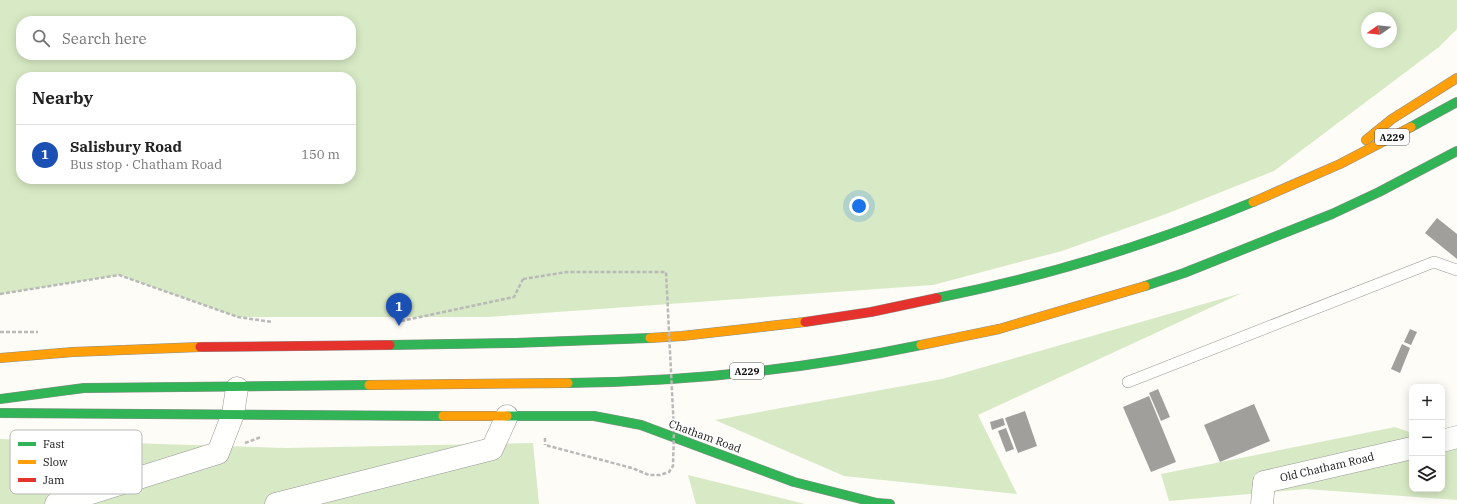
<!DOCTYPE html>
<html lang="en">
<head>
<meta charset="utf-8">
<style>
	:root { --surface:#fff; --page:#f6f6f6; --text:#222; --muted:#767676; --line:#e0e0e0; --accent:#d93025 }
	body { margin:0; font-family:"IBM Plex Serif",serif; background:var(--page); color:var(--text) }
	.controls { position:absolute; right:12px; bottom:12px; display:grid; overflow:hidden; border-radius:8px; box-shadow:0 2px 10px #0003 }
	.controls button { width:36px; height:36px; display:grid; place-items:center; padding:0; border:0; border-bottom:1px solid var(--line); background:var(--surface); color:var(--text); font:20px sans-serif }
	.compass { position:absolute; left:1361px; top:12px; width:36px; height:36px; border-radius:50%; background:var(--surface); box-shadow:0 2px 10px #0003; rotate:256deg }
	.you { position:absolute; left:859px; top:206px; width:14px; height:14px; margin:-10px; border:3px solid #fff; border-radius:50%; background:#1a73e8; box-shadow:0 0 0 6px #1a73e833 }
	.badge { display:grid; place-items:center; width:26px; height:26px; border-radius:50%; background:var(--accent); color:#fff; font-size:13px; font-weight:700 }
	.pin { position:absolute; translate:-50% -33px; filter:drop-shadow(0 1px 2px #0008) }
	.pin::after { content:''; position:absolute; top:21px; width:14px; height:12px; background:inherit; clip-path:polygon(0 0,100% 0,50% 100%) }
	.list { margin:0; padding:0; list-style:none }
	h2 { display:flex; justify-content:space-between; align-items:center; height:52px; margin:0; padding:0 16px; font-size:17px }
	h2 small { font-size:13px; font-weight:400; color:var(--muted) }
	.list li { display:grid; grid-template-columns:26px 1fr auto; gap:12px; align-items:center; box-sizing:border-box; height:60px; padding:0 16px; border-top:1px solid var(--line) }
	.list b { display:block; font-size:15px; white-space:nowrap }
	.list p { margin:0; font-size:13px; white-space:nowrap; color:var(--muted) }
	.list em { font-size:13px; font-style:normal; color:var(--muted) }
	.icon { flex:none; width:22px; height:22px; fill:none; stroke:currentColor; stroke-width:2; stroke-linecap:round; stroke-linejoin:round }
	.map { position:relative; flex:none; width:1457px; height:504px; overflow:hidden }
	.search { position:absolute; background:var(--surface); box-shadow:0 2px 10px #0003; left:16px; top:16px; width:340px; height:44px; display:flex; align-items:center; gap:10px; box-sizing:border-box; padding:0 14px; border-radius:16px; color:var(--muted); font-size:15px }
	.panel { position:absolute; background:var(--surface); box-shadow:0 2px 10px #0003; left:16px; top:72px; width:340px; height:112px; border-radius:16px }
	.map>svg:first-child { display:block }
</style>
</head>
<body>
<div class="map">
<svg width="1457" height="504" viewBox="0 0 1457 504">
	<rect width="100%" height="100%" fill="#fdfcf7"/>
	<g fill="#d8eac5" fill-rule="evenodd">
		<path d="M0,0H1457V29L1439,47L1274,171L1166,214L1062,251L933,285L488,317H238L119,275L0,294ZM1367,18H1391V42H1367ZM21,21H351V55H21ZM21,77H351V179H21Z"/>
		<polygon points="1242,293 978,415 1017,494 844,476 715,420 942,379"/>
		<polygon points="1395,427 1412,433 1412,489 1442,489 1442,442 1457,447 1457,500 1306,489 1169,501 1161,474"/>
		<polygon points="0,439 286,448 533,443 539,504 0,504"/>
		<polygon points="688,475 805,504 696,504"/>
	</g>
	<g fill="#a19f9c">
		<polygon points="1437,218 1457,234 1457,259 1425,233"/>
		<polygon points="1410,329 1417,332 1411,345 1404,342"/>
		<polygon points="1402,344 1410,348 1400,373 1391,369"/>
		<polygon points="1158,389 1170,417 1161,421 1149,393"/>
		<polygon points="1149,396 1176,462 1151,472 1123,407"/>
		<polygon points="1254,404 1270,441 1220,462 1204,425"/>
		<polygon points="1025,411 1037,446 1018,453 1005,418"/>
		<polygon points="1003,418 1005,425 992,430 990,422"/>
		<polygon points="1006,428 1014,449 1006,452 998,431"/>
	</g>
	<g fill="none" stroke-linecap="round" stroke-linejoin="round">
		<g stroke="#979795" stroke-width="12">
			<polyline id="lane" points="1128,382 1434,262 1457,270"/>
		</g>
		<g stroke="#979795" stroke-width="23">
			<g id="street">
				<polyline points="1442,441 1457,437"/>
				<polyline points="56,504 218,453 233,414 237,388"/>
				<polyline points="276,504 492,449 507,416"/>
				<polyline points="1262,504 1264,482 1412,448"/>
			</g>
		</g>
		<g stroke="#8e8d8b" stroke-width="10">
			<g id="fast">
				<polyline points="1411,127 1457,102"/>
				<polyline points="1145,286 1184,273 1332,214 1379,192 1457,151"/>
				<path d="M937,298C1044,277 1152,244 1253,202"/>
				<polyline points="390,345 514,343 650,338"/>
				<path d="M568,383C687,382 805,369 921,345"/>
				<polyline points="0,399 84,388 369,385"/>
				<polyline points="0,413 443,416"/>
				<polyline points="507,416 594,416 641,425 794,482 877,503 890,504"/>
			</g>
		</g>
		<g stroke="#8e8d8b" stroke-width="10">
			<g id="slow">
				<polyline points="1366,140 1392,119 1457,78"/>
				<polyline points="1253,202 1340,164 1411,127"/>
				<polyline points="650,338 682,336 805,322"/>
				<polyline points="921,345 999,329 1145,286"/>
				<polyline points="0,358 73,352 200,347"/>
				<polyline points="369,385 568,383"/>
				<polyline points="443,416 507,416"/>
			</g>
		</g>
		<g stroke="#8e8d8b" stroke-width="10">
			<g id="jam">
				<polyline points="805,322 871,312 937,298"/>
				<polyline points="200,347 390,345"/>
			</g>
		</g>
		<g stroke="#b9b9b8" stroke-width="2.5" stroke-dasharray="4 2" stroke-linecap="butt">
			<polyline points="0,294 119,275 238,317 272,322"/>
			<polyline points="401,321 514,297 523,279"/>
			<polyline points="0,332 38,332"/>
			<polyline points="545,438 545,445"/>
			<polyline points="245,443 261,437"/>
		</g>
		<use href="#lane" stroke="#fffffe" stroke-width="11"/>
		<use href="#street" stroke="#fffffe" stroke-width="22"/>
		<use href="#fast" stroke="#30b455" stroke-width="9"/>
		<use href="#slow" stroke="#ff9f0a" stroke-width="9"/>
		<use href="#jam" stroke="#e5322d" stroke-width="9"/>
		<polyline stroke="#b9b9b8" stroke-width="2.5" stroke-dasharray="4 2" stroke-linecap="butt" points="523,279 567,272 666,272 674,431 673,466 669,472 660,475 649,475 632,468 545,445"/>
	</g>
	<g text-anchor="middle" stroke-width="4" stroke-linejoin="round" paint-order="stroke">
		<g fill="#fff" stroke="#585858" stroke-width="1">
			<rect x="1375" y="129" width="34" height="16" rx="3"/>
			<rect x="730" y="363" width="34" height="16" rx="3"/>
		</g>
		<g font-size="10" font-weight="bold" fill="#111">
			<text x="1392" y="141">A229</text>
			<text x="747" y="375">A229</text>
		</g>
		<g font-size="11" fill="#111" stroke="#fff">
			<text transform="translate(705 436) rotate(20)" y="4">Chatham Road</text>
			<text transform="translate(1327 467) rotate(-13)" y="4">Old Chatham Road</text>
		</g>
	</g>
	<rect x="10" y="430" width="132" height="64" rx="6" fill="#fff" stroke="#b8b8b8" stroke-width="1"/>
	<rect x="18" y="442" width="18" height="4" fill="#30b455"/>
	<rect x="18" y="460" width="18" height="4" fill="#ff9f0a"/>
	<rect x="18" y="478" width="18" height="4" fill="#e5322d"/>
	<g font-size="11" fill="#111">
		<text x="43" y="448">Fast</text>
		<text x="43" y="466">Slow</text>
		<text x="43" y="484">Jam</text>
	</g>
</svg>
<div class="controls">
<button>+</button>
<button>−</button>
<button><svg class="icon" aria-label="layers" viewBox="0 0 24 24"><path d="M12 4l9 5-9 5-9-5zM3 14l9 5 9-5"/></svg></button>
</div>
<svg class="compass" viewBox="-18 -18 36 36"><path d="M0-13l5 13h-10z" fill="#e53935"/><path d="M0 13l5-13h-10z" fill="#767676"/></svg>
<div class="you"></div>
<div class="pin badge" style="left:399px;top:326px;background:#1a4fb4">1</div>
<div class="search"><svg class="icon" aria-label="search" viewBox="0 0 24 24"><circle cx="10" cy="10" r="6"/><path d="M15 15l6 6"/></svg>Search here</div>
<section class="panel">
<h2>Nearby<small></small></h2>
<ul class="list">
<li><span class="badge" style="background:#1a4fb4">1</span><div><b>Salisbury Road</b><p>Bus stop · Chatham Road</p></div><em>150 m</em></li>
</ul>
</section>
</div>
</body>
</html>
